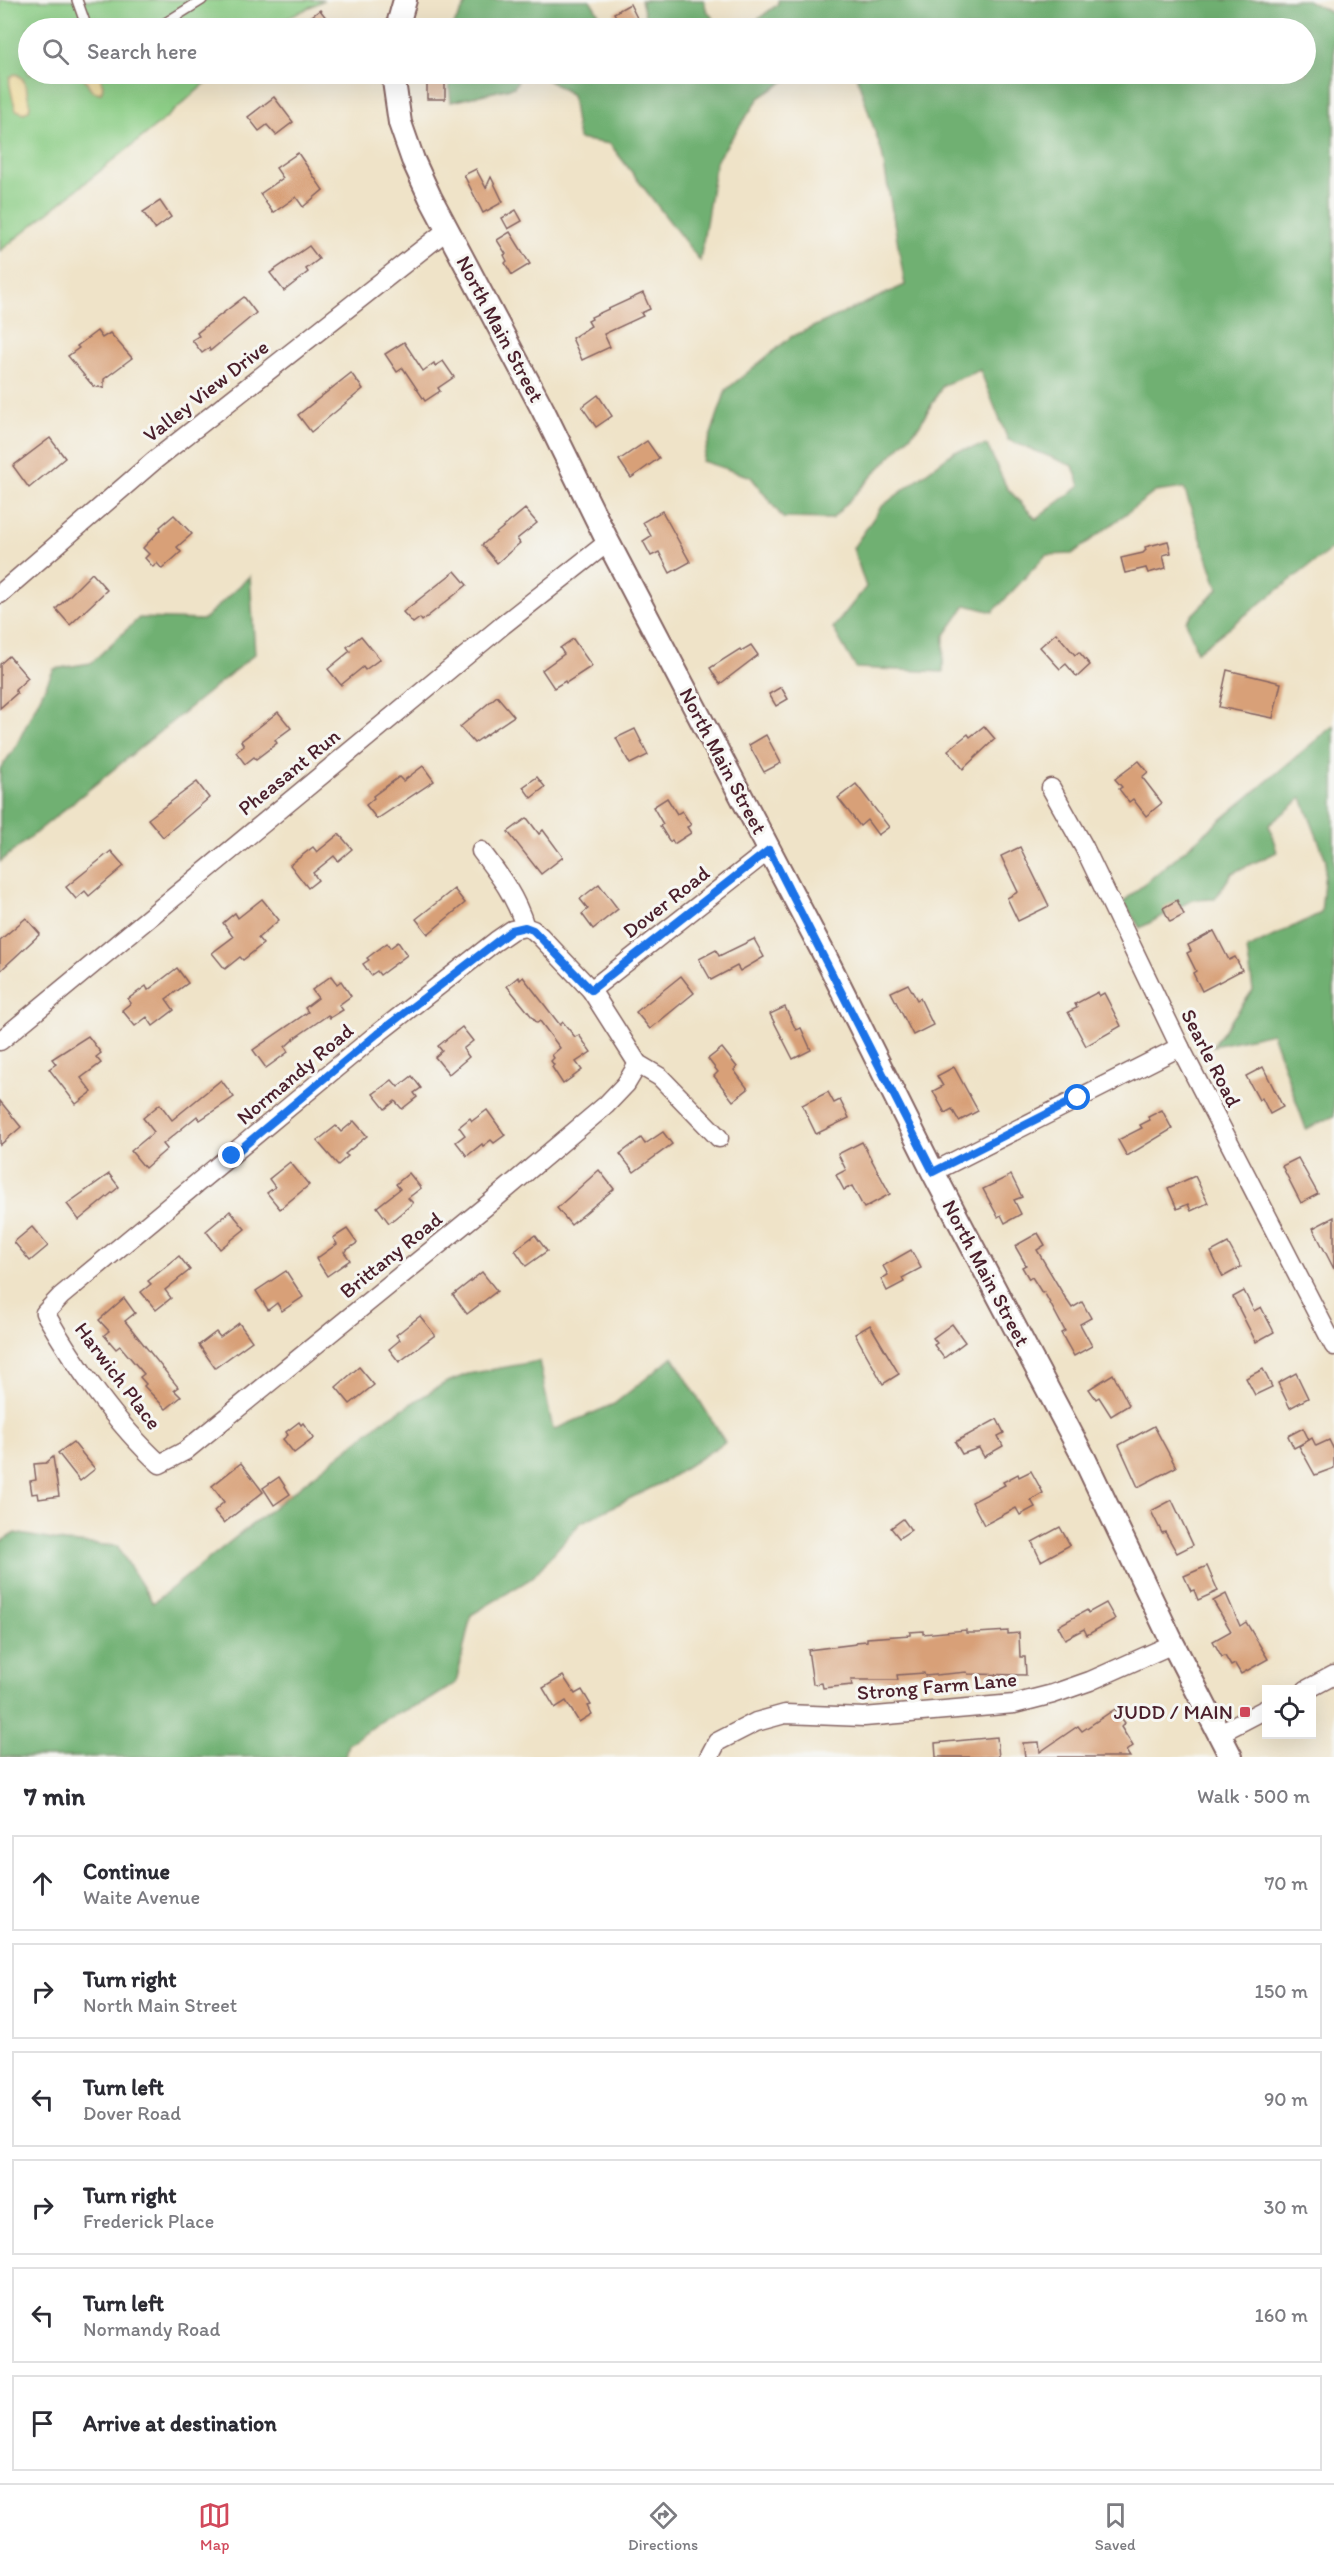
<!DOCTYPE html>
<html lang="en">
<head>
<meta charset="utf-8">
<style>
	:root { --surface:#fff; --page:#f7f7f7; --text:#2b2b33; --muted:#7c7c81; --line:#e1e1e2; --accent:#d1495b }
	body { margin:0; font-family:Itim,sans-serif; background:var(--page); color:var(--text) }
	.controls { position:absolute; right:18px; bottom:18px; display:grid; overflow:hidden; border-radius:0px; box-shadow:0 6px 24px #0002 }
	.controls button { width:54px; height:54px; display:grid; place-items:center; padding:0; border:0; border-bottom:2px solid var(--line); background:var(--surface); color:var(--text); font:30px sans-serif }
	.stop { position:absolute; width:18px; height:18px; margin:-14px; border:4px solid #1a73e8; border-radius:50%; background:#fff }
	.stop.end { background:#1a73e8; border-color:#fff; box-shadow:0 2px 6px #0008 }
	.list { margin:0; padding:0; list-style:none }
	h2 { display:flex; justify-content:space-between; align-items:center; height:78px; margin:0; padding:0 24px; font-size:26px }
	h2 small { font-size:20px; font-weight:400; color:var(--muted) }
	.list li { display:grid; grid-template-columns:39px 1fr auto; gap:18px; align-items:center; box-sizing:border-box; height:96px; margin:0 12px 12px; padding:0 12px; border:2px solid var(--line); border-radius:0px }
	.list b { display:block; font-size:22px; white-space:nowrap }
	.list p { margin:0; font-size:20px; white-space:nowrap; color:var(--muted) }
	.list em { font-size:20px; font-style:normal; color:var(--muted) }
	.icon { flex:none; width:33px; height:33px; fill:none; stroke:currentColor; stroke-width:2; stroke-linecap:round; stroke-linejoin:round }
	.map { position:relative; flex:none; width:1334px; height:1757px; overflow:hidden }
	.search { position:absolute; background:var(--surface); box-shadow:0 6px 24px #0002; left:18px; right:18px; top:18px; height:66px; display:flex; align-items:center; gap:15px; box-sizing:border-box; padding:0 21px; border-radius:33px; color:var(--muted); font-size:22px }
	.sheet { height:726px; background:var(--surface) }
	nav { display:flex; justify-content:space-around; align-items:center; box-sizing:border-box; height:84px; border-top:2px solid var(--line); background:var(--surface); font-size:16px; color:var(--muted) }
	nav a { display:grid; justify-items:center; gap:3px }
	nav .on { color:var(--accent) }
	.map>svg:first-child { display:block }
</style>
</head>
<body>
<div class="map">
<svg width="1334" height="1757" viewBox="0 0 1334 1757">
	<rect width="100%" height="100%" fill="#f6f6f2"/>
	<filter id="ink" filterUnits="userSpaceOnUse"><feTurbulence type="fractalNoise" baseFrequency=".0167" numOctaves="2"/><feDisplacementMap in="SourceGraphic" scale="12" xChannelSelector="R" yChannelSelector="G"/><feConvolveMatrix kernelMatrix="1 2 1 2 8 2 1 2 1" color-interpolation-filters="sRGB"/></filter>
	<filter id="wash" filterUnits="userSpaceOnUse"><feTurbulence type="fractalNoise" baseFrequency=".008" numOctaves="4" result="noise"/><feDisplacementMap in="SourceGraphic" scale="24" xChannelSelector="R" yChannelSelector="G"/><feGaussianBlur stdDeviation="1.35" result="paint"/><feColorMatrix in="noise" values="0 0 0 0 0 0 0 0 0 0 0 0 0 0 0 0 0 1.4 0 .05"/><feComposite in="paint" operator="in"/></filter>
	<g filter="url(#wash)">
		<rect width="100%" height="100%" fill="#efe3c8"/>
		<polygon fill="#8bcd85" stroke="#6a7658" stroke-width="1.5" points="0,0 324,0 268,28 28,28 28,74 216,74 160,123 0,251"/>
		<g fill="#70b072" stroke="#5d684e" stroke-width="1.5">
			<polygon points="468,0 590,0 608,28 452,28"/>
			<polygon points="641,0 704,0 706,9 720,28 646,28 648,27"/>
			<polygon points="778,0 1307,0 1334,14 1334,547 1197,652 1186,621 1218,589 1184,488 1155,492 1072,554 1046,555 993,612 966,605 944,636 943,672 856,668 833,628 866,587 853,548 881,507 955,451 987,445 1007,488 1036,519 1080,486 1073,466 1008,440 980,370 943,385 919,426 832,519 783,518 751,477 702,461 726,390 791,337 905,285 882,153 856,74 1306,74 1306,28 746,28 778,4"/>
			<polygon points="448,74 522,74 514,87 451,102"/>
			<polygon points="538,74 796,74 759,98 716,161 700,261 610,144 578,139 572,95"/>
			<polygon points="250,576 255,654 0,862 0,769 15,748 54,669 91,663 139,618 203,620"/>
			<polygon points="1334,725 1334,1116 1306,1129 1272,1033 1213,1046 1253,990 1247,949 1321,913 1326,860 1302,798 1269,825 1277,852 1232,873 1215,899 1192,900 1140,928 1123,902"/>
			<polygon points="673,1357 725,1442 665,1481 580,1523 532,1578 471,1615 456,1683 431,1699 385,1719 348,1744 345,1757 0,1757 0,1542 15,1533 64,1542 117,1546 153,1603 381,1422 445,1383 468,1374 539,1361 553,1430 614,1404"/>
		</g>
		<g fill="#eeda9e" stroke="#9c7c64" stroke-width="1.5">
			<path d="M15,74C28,77 26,94 30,105L29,110L24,113L16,110C14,103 8,83 10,77Z"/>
			<polygon points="82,74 99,74 103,86 101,93 92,91"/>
		</g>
		<g id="blocks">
			<g fill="#d8a078">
				<polygon points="630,4 637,18 622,27 614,13"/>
				<polygon points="320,10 334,28 296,28"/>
				<rect x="427" y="74" width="18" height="25"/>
				<polygon points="274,97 293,122 276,135 267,125 259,131 248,117"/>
				<polygon points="298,153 323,190 303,207 296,197 273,213 260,194 283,178 276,168"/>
				<polygon points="476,169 486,188 491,177 503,202 483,213 464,175"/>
				<polygon points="160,201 171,217 155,229 143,212"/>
				<polygon points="516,210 522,221 508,229 502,218"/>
				<polygon points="510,232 530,264 512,275 505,263 507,261 504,255 506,254 497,240"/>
				<polygon points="309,246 319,259 306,269 308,272 284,291 270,273"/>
				<polygon points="643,293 650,309 641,313 643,316 604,334 610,347 582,360 572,338 591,326 588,321 592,319 591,317"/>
				<polygon points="244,297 256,313 210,351 209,348 202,353 192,340 199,336 197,333"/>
				<polygon points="97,331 102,338 110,333 132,358 104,379 104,388 93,386 68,356 79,348 77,346"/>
				<polygon points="404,342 423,371 434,363 435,366 443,361 454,377 438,388 440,391 425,401 403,368 397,372 385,354"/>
				<polygon points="351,373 363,389 311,432 298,415"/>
				<polygon points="598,395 612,416 596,427 582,407"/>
				<polygon points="50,438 65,458 29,488 13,466"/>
				<polygon points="647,441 659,458 631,478 619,460"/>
				<polygon points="525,509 537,523 517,539 520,543 497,563 482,545"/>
				<polygon points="662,511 690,562 670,573 659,552 651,556 643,541 651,536 643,522"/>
				<polygon points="174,515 192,534 177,547 181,552 162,569 157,563 153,567 145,558 149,554 143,548 161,529 160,527"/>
				<polygon points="1168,541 1171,553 1163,555 1166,568 1148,573 1146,568 1125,573 1121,558 1143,553 1146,550 1145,547"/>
				<polygon points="455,571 467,585 422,621 420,618 413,623 403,612"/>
				<polygon points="92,573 107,590 70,625 56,609"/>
				<polygon points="1056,633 1075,655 1079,652 1090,665 1077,677 1066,664 1060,669 1040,647"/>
				<polygon points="361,636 380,659 365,670 363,667 341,685 328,669 350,651 347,647"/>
				<polygon points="573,639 592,666 566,683 565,681 554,688 542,670 564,654 560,648"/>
				<polygon points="751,645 758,655 720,684 710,668 740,649 741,651"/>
				<polygon points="9,656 28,678 15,690 17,693 0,708 0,664"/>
				<polygon points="1227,670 1281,683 1273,718 1219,707"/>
				<polygon points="781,687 788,699 776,706 769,694"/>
				<polygon points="497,696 514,716 474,743 460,727"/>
				<polygon points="278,712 291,728 275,740 277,743 256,759 254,757 245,764 236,752 244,746 241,741"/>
				<polygon points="984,726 995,739 963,769 948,750 968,734 970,737"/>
				<polygon points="635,729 648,755 630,764 616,738"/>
				<polygon points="766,735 781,763 764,772 749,745"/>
				<polygon points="1139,761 1148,772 1142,777 1162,803 1146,816 1133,799 1129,802 1119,789 1122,787 1115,779"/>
				<polygon points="423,766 434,781 377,819 366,805 374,798 373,796 399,777 403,781"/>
				<polygon points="537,777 545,787 531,798 523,787"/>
				<polygon points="197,782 209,798 163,837 148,819"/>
				<polygon points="856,784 889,827 878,835 867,820 860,826 838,798"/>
				<polygon points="667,798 677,814 682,811 691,825 687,827 691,833 674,844 672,840 670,842 660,826 663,824 653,807"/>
				<polygon points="527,818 539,834 543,830 563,857 541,874 508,832"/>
				<polygon points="339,834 352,849 338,861 334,856 313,873 318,880 308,888 290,865 313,847 317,852"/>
				<polygon points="1020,847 1049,906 1018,921 1007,898 1018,892 1001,856"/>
				<polygon points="111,851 124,866 89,896 85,891 76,899 66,887"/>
				<polygon points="599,884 618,909 593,929 582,914 588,909 580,899"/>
				<polygon points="454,889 465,903 428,934 416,919"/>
				<polygon points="262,899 279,920 258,938 263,944 243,960 240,957 225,969 212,953 233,937 223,923 235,913 238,918"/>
				<polygon points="1177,900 1184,915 1170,922 1163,908"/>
				<polygon points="26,918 40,934 0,971 0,940"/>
				<polygon points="1214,931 1229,960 1235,957 1242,970 1202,991 1193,973 1196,971 1187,953 1191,951 1188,945"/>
				<polygon points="754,939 764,957 740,971 737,966 711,980 699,959 716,950 719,956"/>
				<polygon points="398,942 407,955 380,975 377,971 371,975 363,964 369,960 367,958 387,943 390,948"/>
				<polygon points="177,968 188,983 166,999 174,1010 153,1026 147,1017 135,1026 122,1010 131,1003 128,999 146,986 148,990"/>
				<polygon points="331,976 337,984 341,981 351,996 339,1005 343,1010 330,1018 328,1015 296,1037 285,1047 288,1052 266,1068 253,1050 308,1012 305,1008 318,998 312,990"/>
				<polygon points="681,976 694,993 650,1029 636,1012"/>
				<polygon points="518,977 520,980 523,977 560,1025 563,1022 575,1037 579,1035 591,1052 576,1062 582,1070 563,1084 552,1067 554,1065 551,1061 554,1058 552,1055 560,1048 540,1021 537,1023 507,986"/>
				<polygon points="908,984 917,1000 920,998 933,1025 913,1035 891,992"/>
				<polygon points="1098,992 1099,996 1104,993 1121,1026 1086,1046 1068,1012 1077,1008 1075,1004"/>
				<polygon points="785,1007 796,1030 801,1028 811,1050 793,1059 770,1014"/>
				<polygon points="462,1027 473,1041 463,1049 469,1057 449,1074 435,1057 442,1051 438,1046"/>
				<polygon points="88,1036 101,1053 96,1057 101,1063 81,1078 92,1092 76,1104 49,1069 56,1064 52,1059"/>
				<polygon points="722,1048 737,1067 734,1070 748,1089 733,1101 714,1076 718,1072 708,1059"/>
				<polygon points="954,1067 978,1111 959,1121 952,1109 945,1113 933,1091 943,1086 937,1076"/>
				<polygon points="1263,1067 1283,1107 1270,1114 1262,1098 1259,1100 1246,1076"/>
				<polygon points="412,1076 421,1088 414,1093 417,1097 402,1109 395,1101 385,1109 373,1094 392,1080 398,1087"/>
				<polygon points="221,1080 234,1097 200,1120 197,1116 163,1144 167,1149 145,1168 131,1151 154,1132 143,1118 160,1104 172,1120"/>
				<polygon points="828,1092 834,1103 840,1100 849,1118 816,1134 802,1105"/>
				<polygon points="0,1101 21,1127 0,1145"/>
				<polygon points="487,1110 505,1135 494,1143 491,1140 483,1146 482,1144 467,1156 456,1142 465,1135 459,1127 470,1118 472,1121"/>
				<polygon points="1162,1110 1172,1129 1127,1156 1118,1140 1142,1128 1140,1125 1150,1120 1148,1117"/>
				<polygon points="354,1121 367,1136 345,1154 348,1156 338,1165 317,1141 336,1126 341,1132"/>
				<polygon points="663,1132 672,1144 634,1172 620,1154 641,1138 645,1144"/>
				<polygon points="862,1142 890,1194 864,1208 852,1186 844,1190 836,1175 846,1170 838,1154"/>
				<polygon points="1298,1158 1318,1194 1301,1203 1282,1166"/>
				<polygon points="290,1162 309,1185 280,1209 267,1193 275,1187 269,1179"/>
				<polygon points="599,1170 614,1189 571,1225 557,1208"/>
				<polygon points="409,1173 421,1188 408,1198 413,1203 411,1205 389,1223 377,1207 400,1189 396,1184"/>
				<polygon points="109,1174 119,1187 79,1220 67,1204"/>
				<polygon points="1011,1175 1022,1197 1014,1200 1021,1214 1005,1223 1001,1215 998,1217 983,1189"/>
				<polygon points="1195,1176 1208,1203 1191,1211 1188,1204 1177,1209 1168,1188"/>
				<polygon points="230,1211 245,1229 220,1249 206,1231"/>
				<polygon points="1334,1217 1334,1269 1313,1228"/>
				<polygon points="32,1227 48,1246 30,1261 14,1242"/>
				<polygon points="347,1229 357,1243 344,1252 350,1260 327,1276 316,1259 337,1244 333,1238"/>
				<polygon points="1038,1233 1045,1245 1037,1250 1066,1299 1072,1308 1082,1302 1091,1318 1080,1324 1092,1346 1074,1356 1061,1333 1065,1331 1044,1292 1042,1293 1032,1277 1029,1279 1022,1267 1026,1265 1015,1246"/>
				<polygon points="535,1235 547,1251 526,1266 515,1250"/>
				<polygon points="1228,1243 1241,1267 1223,1277 1211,1252"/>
				<polygon points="911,1250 921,1268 902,1278 904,1282 887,1291 881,1279 888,1275 883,1266"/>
				<polygon points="179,1256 190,1270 165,1290 171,1298 156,1310 141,1292 151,1284 148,1281"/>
				<polygon points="286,1271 303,1297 282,1311 277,1303 268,1310 256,1291"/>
				<polygon points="482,1272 497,1291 467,1314 453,1295"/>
				<polygon points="1244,1291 1254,1311 1261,1307 1274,1332 1256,1342 1233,1297"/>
				<polygon points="124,1298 135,1313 125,1321 178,1387 174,1390 181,1397 166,1409 144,1386 146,1384 140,1377 144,1374 120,1346 116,1349 104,1335 109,1331 99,1320"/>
				<polygon points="420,1316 435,1335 399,1362 389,1349 400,1340 396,1335"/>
				<polygon points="239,1323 252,1341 215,1368 199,1345 216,1332 220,1337"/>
				<polygon points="952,1324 965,1342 944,1358 934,1345 937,1343 933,1338"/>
				<polygon points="870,1325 899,1374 883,1384 855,1334"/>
				<polygon points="359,1367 374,1385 350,1404 336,1387"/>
				<polygon points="1263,1369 1272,1387 1255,1395 1246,1378"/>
				<polygon points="1296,1373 1308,1398 1290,1408 1278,1383"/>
				<polygon points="1113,1374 1129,1405 1111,1416 1099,1397 1096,1399 1089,1389"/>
				<polygon points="997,1419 1004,1433 998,1436 1003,1446 984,1457 979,1448 962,1454 955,1442"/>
				<polygon points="299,1422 301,1425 303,1423 314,1438 294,1453 283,1439 288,1435 286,1432"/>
				<polygon points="1154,1426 1176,1467 1138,1487 1119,1445"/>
				<polygon points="1303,1428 1309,1440 1294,1448 1288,1436"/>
				<polygon points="1312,1438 1316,1446 1329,1440 1334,1450 1334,1468 1315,1475 1299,1446"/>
				<polygon points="73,1442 95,1469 80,1481 58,1453"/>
				<polygon points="53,1457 59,1496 39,1499 38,1493 32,1494 30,1481 36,1480 34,1464 46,1463"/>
				<polygon points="241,1463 263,1492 224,1523 214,1511 224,1502 212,1486"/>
				<polygon points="1031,1471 1043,1493 1031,1500 1035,1507 1020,1515 1016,1508 984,1525 972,1502 1005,1485 1003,1482 1018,1474 1019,1477"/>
				<polygon points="279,1477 290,1494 274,1505 263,1488"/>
				<polygon points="1172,1500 1193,1545 1177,1553 1165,1532 1162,1533 1151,1511"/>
				<polygon points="903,1519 911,1530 899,1538 891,1528"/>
				<polygon points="1060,1527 1070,1545 1041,1561 1032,1542"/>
				<polygon points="1207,1566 1218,1591 1198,1600 1194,1590 1191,1591 1184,1576"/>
				<polygon points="1226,1594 1240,1626 1246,1622 1268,1659 1241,1674 1235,1664 1231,1666 1225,1656 1222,1657 1213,1641 1231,1631 1213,1601"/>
				<polygon points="1106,1603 1115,1619 1087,1635 1084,1629 1065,1639 1058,1626 1087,1610 1088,1613"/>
				<polygon points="966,1630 966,1633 977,1633 1008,1631 1008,1634 1019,1633 1020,1657 1025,1657 1026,1675 968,1674 967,1672 925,1676 924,1673 897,1675 898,1680 851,1680 852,1685 823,1688 822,1683 813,1684 808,1650 856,1644 856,1642 867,1641 867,1638 910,1635 910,1632 923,1631 923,1634"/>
				<polygon points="563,1676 575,1694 582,1690 591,1705 588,1706 592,1714 579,1722 566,1701 555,1708 543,1688"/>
				<polygon points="1115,1709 1125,1723 1121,1727 1133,1746 1126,1751 1130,1757 1025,1757 1023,1743 1039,1742 1040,1752 1078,1726 1082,1731"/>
				<polygon points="997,1737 999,1757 936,1757 935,1743"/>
			</g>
		</g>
	</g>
	<g filter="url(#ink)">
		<use href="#blocks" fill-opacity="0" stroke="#846462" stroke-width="1.5"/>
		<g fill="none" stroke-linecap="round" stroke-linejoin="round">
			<g stroke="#846462" stroke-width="12">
				<g id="service">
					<polyline points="77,0 87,28"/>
					<polyline points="157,28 202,0"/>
				</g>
			</g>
			<g stroke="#846462" stroke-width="21">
				<g id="minor">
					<polyline points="0,594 155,460 447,230"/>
					<polyline points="1051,788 1084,847 1180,1047 1334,1346"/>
					<path d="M481,851C500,876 516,897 525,927L533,930L540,936L591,990L638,1064L660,1077L719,1138"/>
					<path d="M525,927L512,930L496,941L377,1034L61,1296L45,1313C74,1364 117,1425 160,1464L185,1451L485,1207L606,1105L626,1084L638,1064"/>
					<polyline points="591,990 769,850"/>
					<polyline points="0,1041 503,625 608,542"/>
					<polyline points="933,1172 1180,1047"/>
					<polyline points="1306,1690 1334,1675"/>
					<polyline points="1218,1734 1266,1709"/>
					<polyline points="709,1757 717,1742 756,1722 785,1714 864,1717 1014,1704 1053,1694 1090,1681 1173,1644"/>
				</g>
			</g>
			<g stroke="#846462" stroke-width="26">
				<g id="tertiary">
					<polyline points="397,28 405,0"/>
					<polyline points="393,74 400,123 413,160 430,197 543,410 608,542 826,958 933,1172 1085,1460 1173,1644 1231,1757"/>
				</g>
			</g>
			<use href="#service" stroke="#fff" stroke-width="9"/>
			<use href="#minor" stroke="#fff" stroke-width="18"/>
			<use href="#tertiary" stroke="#fff" stroke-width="22"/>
		</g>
	</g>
	<g fill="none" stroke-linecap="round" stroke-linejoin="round" filter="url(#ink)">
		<polyline stroke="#1a73e8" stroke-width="8" points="232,1156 377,1034 512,930 525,927 533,930 591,990 769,850 933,1172 1078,1098"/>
	</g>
	<rect fill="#d1495b" stroke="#f6f6f2" stroke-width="2" x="1239" y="1706" width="12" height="12" rx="3"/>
	<g text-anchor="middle" stroke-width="6" stroke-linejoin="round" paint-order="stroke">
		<g font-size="21" fill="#4a1f2b" stroke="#f6f6f2">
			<text transform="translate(500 329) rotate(62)" y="7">North Main Street</text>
			<text transform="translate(206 391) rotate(-38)" y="7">Valley View Drive</text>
			<text transform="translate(723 761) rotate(62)" y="7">North Main Street</text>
			<text transform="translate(289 772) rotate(-39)" y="7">Pheasant Run</text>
			<text transform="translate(666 902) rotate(-38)" y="7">Dover Road</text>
			<text transform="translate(1211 1058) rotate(63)" y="7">Searle Road</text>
			<text transform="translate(295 1074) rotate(-40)" y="7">Normandy Road</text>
			<text transform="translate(391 1255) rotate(-39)" y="7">Brittany Road</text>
			<text transform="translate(986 1273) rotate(62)" y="7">North Main Street</text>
			<text transform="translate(118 1376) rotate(53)" y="7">Harwich Place</text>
			<text transform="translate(937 1686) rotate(-5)" y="7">Strong Farm Lane</text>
		</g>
		<g font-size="21" fill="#4a1f2b" stroke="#f6f6f2" text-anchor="end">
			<text x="1233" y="1719">JUDD / MAIN</text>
		</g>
	</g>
</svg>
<div class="controls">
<button><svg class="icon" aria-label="locate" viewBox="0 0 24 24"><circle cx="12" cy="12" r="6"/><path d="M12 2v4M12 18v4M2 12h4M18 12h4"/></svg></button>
</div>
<div class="stop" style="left:1078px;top:1098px"></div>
<div class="stop end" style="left:232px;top:1156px"></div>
<div class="search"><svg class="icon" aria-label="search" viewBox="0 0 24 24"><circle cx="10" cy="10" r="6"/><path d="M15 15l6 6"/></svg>Search here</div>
</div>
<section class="sheet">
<h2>7 min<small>Walk · 500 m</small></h2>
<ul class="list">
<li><svg class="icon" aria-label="ahead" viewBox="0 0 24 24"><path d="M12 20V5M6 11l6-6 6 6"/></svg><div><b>Continue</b><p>Waite Avenue</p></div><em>70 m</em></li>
<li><svg class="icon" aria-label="right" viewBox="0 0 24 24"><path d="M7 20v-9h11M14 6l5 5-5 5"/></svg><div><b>Turn right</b><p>North Main Street</p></div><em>150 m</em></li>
<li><svg class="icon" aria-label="left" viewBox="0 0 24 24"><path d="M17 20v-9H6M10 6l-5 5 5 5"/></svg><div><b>Turn left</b><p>Dover Road</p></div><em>90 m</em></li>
<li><svg class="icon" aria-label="right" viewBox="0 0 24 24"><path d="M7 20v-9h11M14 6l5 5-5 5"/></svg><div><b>Turn right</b><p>Frederick Place</p></div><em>30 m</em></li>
<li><svg class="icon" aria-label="left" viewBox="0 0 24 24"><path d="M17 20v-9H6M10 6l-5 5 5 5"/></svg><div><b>Turn left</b><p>Normandy Road</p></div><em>160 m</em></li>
<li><svg class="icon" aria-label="arrive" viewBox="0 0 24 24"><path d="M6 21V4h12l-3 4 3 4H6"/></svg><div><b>Arrive at destination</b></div></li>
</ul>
</section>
<nav>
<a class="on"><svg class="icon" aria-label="map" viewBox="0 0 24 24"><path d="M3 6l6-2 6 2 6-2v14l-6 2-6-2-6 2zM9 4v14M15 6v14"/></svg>Map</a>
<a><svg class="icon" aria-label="directions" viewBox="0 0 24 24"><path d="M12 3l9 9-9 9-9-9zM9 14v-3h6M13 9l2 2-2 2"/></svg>Directions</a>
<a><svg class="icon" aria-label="saved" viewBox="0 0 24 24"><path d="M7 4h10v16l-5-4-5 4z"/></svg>Saved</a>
</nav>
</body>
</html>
